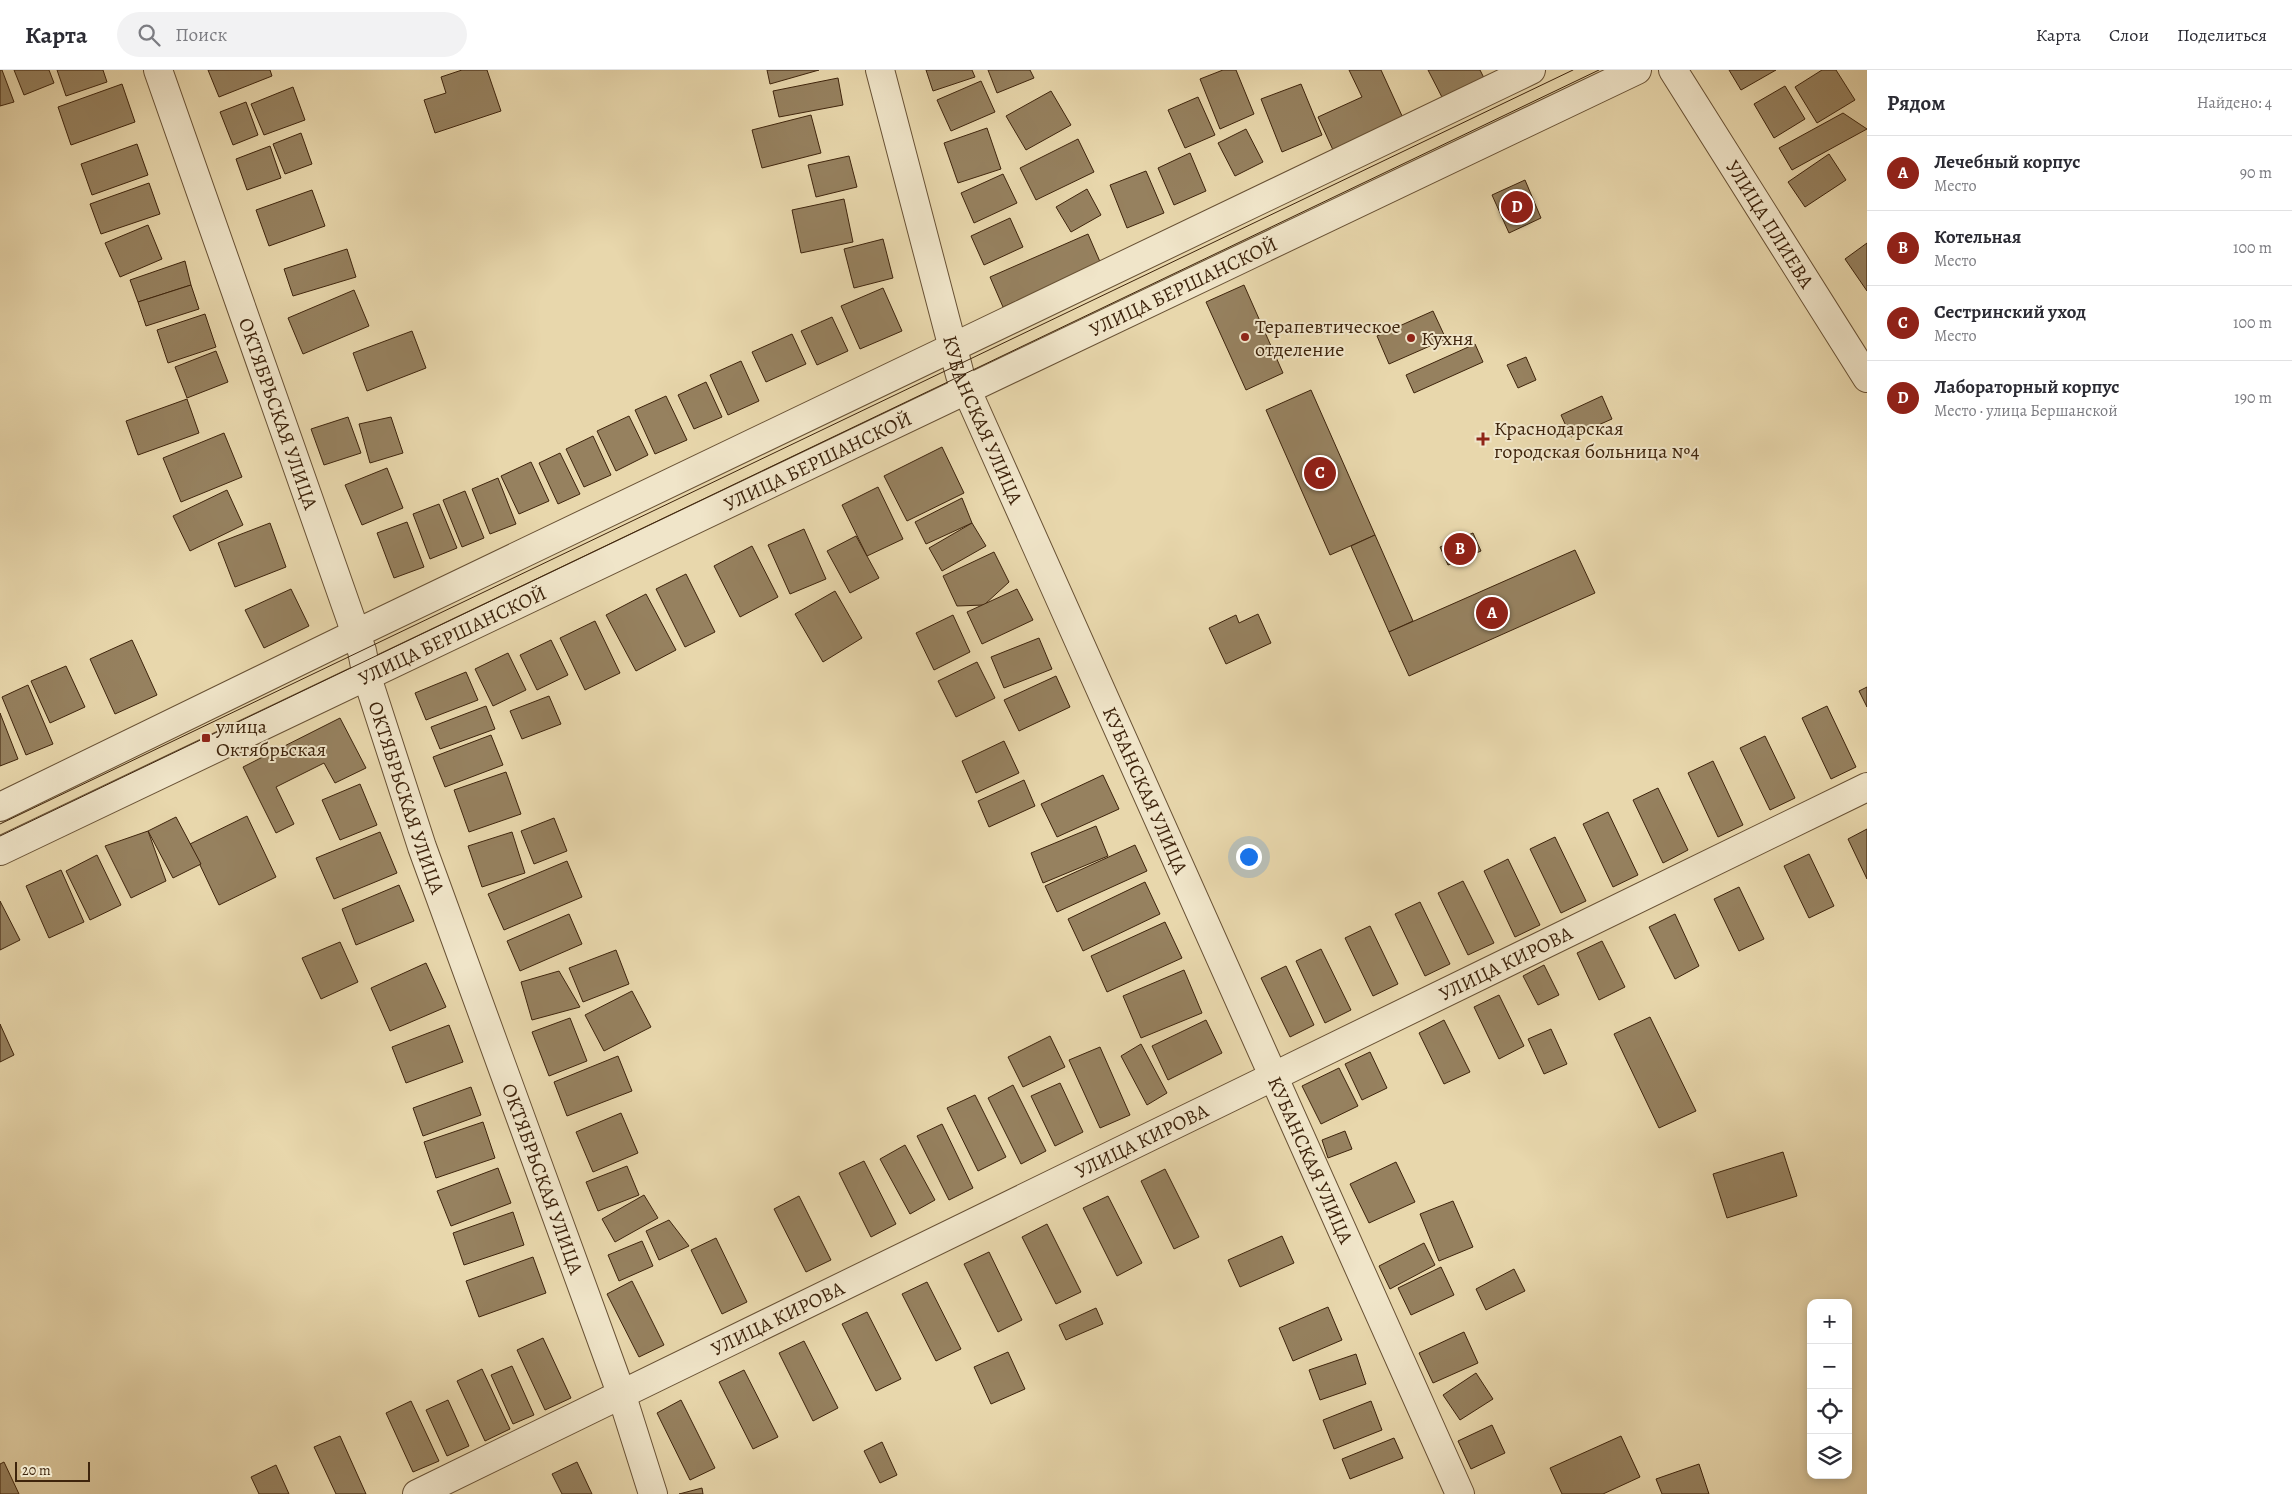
<!DOCTYPE html>
<html lang="ru">
<head>
<meta charset="utf-8">
<style>
	:root { --surface:#fff; --page:#f2f2f3; --text:#2b2b33; --muted:#7c7c81; --line:#e1e1e2; --accent:#8f2418 }
	body { margin:0; font-family:Alegreya,serif; background:var(--page); color:var(--text) }
	.controls { position:absolute; right:15px; bottom:15px; display:grid; overflow:hidden; border-radius:10px; box-shadow:0 2px 8px #0003 }
	.controls button { width:45px; height:45px; display:grid; place-items:center; padding:0; border:0; border-bottom:1px solid var(--line); background:var(--surface); color:var(--text); font:25px sans-serif }
	.scale { position:absolute; left:15px; bottom:12px; width:75px; box-sizing:border-box; padding-left:5px; border:2px solid #3e240c; border-top:0; font-size:14px; line-height:18px; white-space:nowrap; color:#3e240c; -webkit-text-stroke:4px #f0e5c9; paint-order:stroke }
	.you { position:absolute; left:1248px; top:786px; width:18px; height:18px; margin:-12px; border:4px solid #fff; border-radius:50%; background:#1a73e8; box-shadow:0 0 0 8px #1a73e833 }
	.badge { display:grid; place-items:center; width:32px; height:32px; border-radius:50%; background:var(--accent); color:#fff; font-size:16px; font-weight:700 }
	.pin { position:absolute; translate:-50% -50%; border:2px solid #fff; box-shadow:0 1px 5px #0006 }
	.list { margin:0; padding:0; list-style:none }
	h2 { display:flex; justify-content:space-between; align-items:center; height:65px; margin:0; padding:0 20px; font-size:21px }
	h2 small { font-size:16px; font-weight:400; color:var(--muted) }
	.list li { display:grid; grid-template-columns:32px 1fr auto; gap:15px; align-items:center; box-sizing:border-box; height:75px; padding:0 20px; border-top:1px solid var(--line) }
	.list b { display:block; font-size:19px; white-space:nowrap }
	.list p { margin:0; font-size:16px; white-space:nowrap; color:var(--muted) }
	.list em { font-size:16px; font-style:normal; color:var(--muted) }
	.icon { flex:none; width:28px; height:28px; fill:none; stroke:currentColor; stroke-width:2; stroke-linecap:round; stroke-linejoin:round }
	.map { position:relative; flex:none; width:1867px; height:1424px; overflow:hidden }
	header { display:flex; align-items:center; gap:30px; box-sizing:border-box; height:70px; padding:0 25px; background:var(--surface); border-bottom:1px solid var(--line) }
	header strong { font-size:24px }
	nav { display:flex; gap:28px; margin-inline-start:auto; font-size:18px }
	.search { width:350px; height:45px; background:var(--page); display:flex; align-items:center; gap:12px; box-sizing:border-box; padding:0 18px; border-radius:28px; color:var(--muted); font-size:19px }
	main { display:flex }
	aside { flex:1; background:var(--surface) }
	.map>svg:first-child { display:block }
</style>
</head>
<body>
<header>
<strong>Карта</strong>
<div class="search"><svg class="icon" aria-label="search" viewBox="0 0 24 24"><circle cx="10" cy="10" r="6"/><path d="M15 15l6 6"/></svg>Поиск</div>
<nav><a>Карта</a><a>Слои</a><a>Поделиться</a></nav>
</header>
<main>
<div class="map">
<svg width="1867" height="1424" viewBox="0 0 1867 1424">
	<rect width="100%" height="100%" fill="#e8d7ac"/>
	<filter id="stains"><feTurbulence type="fractalNoise" baseFrequency=".004" numOctaves="4"/><feColorMatrix values="0 0 0 0 .2 0 0 0 0 .09 0 0 0 0 .02 0 0 0 .5 -.17"/></filter>
	<radialGradient id="worn" r=".72"><stop offset=".6" stop-color="#630" stop-opacity="0"/><stop offset="1" stop-color="#630" stop-opacity=".3"/></radialGradient>
	<g fill="#96815f" stroke="#3e240c">
		<polygon points="0,0 2,0 14,32 0,36"/>
		<polygon points="14,0 49,0 54,13 24,25"/>
		<polygon points="57,0 103,0 107,12 66,26"/>
		<polygon points="208,0 270,0 272,6 219,27"/>
		<polygon points="462,0 487,0 501,41 435,63 424,30 446,23 441,7"/>
		<polygon points="767,0 819,0 770,14"/>
		<polygon points="926,0 972,0 975,7 933,21"/>
		<polygon points="988,0 1030,0 1034,8 997,23"/>
		<polygon points="1223,0 1236,0 1254,44 1220,59 1200,9"/>
		<polygon points="1349,0 1381,0 1403,48 1333,80 1318,47 1362,27"/>
		<polygon points="1428,0 1480,0 1486,12 1445,33"/>
		<polygon points="1729,0 1776,0 1741,20"/>
		<polygon points="1822,0 1836,0 1855,30 1817,53 1795,17"/>
		<polygon points="838,8 843,35 779,47 773,21"/>
		<polygon points="981,11 995,42 951,61 937,30"/>
		<polygon points="122,14 135,52 71,75 58,37"/>
		<polygon points="1301,14 1322,65 1282,82 1261,29"/>
		<polygon points="1785,16 1805,49 1774,68 1754,34"/>
		<polygon points="293,17 305,50 264,65 251,34"/>
		<polygon points="1051,21 1071,55 1026,80 1006,46"/>
		<polygon points="1198,27 1215,65 1185,78 1168,40"/>
		<polygon points="246,32 258,65 233,75 220,42"/>
		<polygon points="1843,43 1867,59 1792,100 1779,78"/>
		<polygon points="811,45 821,83 762,98 752,60"/>
		<polygon points="987,58 1001,99 958,113 944,73"/>
		<polygon points="1246,59 1263,92 1235,106 1218,73"/>
		<polygon points="301,63 312,94 285,104 273,74"/>
		<polygon points="1078,69 1094,102 1036,130 1020,98"/>
		<polygon points="137,74 148,105 92,125 81,94"/>
		<polygon points="270,76 281,108 247,120 236,89"/>
		<polygon points="1190,83 1206,121 1174,135 1158,98"/>
		<polygon points="1829,84 1846,110 1805,137 1788,112"/>
		<polygon points="849,86 857,117 816,127 808,95"/>
		<polygon points="1146,101 1164,143 1127,158 1110,115"/>
		<polygon points="1003,104 1017,133 974,153 961,123"/>
		<polygon points="1525,110 1541,148 1509,163 1492,125"/>
		<polygon points="149,113 160,144 101,164 90,134"/>
		<polygon points="1087,119 1101,145 1071,162 1056,137"/>
		<polygon points="312,120 325,156 269,176 256,140"/>
		<polygon points="844,129 853,172 801,183 792,140"/>
		<polygon points="1010,148 1023,177 984,195 971,166"/>
		<polygon points="148,155 162,189 120,207 105,173"/>
		<polygon points="1088,164 1101,194 1003,237 990,207"/>
		<polygon points="883,169 893,208 854,218 844,179"/>
		<polygon points="1867,173 1867,221 1845,189"/>
		<polygon points="347,179 356,207 293,226 284,199"/>
		<polygon points="185,191 191,215 138,232 130,210"/>
		<polygon points="191,215 199,239 146,256 138,232"/>
		<polygon points="1244,215 1283,303 1246,320 1206,232"/>
		<polygon points="883,218 902,261 860,279 841,236"/>
		<polygon points="354,220 369,256 303,284 288,248"/>
		<polygon points="1433,241 1446,269 1389,294 1377,266"/>
		<polygon points="205,244 216,277 168,293 157,260"/>
		<polygon points="832,247 848,281 817,295 801,261"/>
		<polygon points="412,261 426,298 367,321 353,283"/>
		<polygon points="792,264 806,294 766,312 752,282"/>
		<polygon points="1475,274 1483,292 1414,323 1406,305"/>
		<polygon points="216,281 228,312 187,328 175,297"/>
		<polygon points="1526,287 1536,310 1518,318 1507,295"/>
		<polygon points="741,291 759,331 728,345 710,305"/>
		<polygon points="706,312 722,347 694,359 678,325"/>
		<polygon points="1311,320 1375,465 1330,485 1266,340"/>
		<polygon points="666,326 687,370 655,384 635,340"/>
		<polygon points="1602,326 1612,349 1571,367 1561,345"/>
		<polygon points="187,329 199,363 138,385 126,351"/>
		<polygon points="629,346 648,385 616,401 597,361"/>
		<polygon points="348,347 361,383 324,395 311,359"/>
		<polygon points="391,347 403,383 370,393 359,354"/>
		<polygon points="224,363 242,407 181,432 163,388"/>
		<polygon points="593,366 611,405 584,417 566,379"/>
		<polygon points="942,377 964,423 907,451 884,406"/>
		<polygon points="560,383 580,424 558,434 539,393"/>
		<polygon points="531,392 549,431 519,444 501,406"/>
		<polygon points="387,398 403,438 362,455 345,415"/>
		<polygon points="498,408 516,454 490,464 472,419"/>
		<polygon points="878,417 903,469 867,486 842,435"/>
		<polygon points="227,420 243,455 190,481 173,446"/>
		<polygon points="465,421 484,468 462,477 443,430"/>
		<polygon points="962,428 972,453 926,474 915,452"/>
		<polygon points="439,434 457,478 430,489 413,444"/>
		<polygon points="407,452 424,497 394,508 377,463"/>
		<polygon points="270,453 286,497 235,517 218,473"/>
		<polygon points="972,453 986,476 942,501 929,478"/>
		<polygon points="804,459 826,509 790,524 768,475"/>
		<polygon points="1473,463 1481,481 1448,495 1440,477"/>
		<polygon points="1375,465 1413,551 1389,562 1351,476"/>
		<polygon points="856,466 879,508 850,523 827,481"/>
		<polygon points="752,476 778,527 740,547 714,496"/>
		<polygon points="1575,480 1595,523 1409,606 1389,562"/>
		<polygon points="994,482 1009,512 984,535 957,536 943,506"/>
		<polygon points="686,504 715,562 685,577 656,519"/>
		<polygon points="291,519 309,556 264,578 245,540"/>
		<polygon points="1017,519 1033,550 982,574 967,542"/>
		<polygon points="835,521 862,568 823,592 795,544"/>
		<polygon points="646,524 676,580 636,601 606,545"/>
		<polygon points="1258,544 1271,573 1226,594 1209,558 1236,545 1239,553"/>
		<polygon points="953,545 970,582 934,600 916,563"/>
		<polygon points="595,551 620,603 585,620 560,568"/>
		<polygon points="1039,568 1052,599 1004,618 991,587"/>
		<polygon points="132,570 157,625 115,644 90,589"/>
		<polygon points="551,570 568,605 537,620 520,585"/>
		<polygon points="508,583 526,620 493,636 475,599"/>
		<polygon points="977,592 995,628 956,647 938,611"/>
		<polygon points="66,596 85,637 50,653 31,611"/>
		<polygon points="466,602 478,630 426,650 415,623"/>
		<polygon points="1056,606 1070,637 1019,661 1004,630"/>
		<polygon points="28,615 53,674 26,685 2,627"/>
		<polygon points="1867,617 1867,637 1859,621"/>
		<polygon points="549,626 561,654 522,669 510,641"/>
		<polygon points="486,636 495,659 440,679 431,657"/>
		<polygon points="1827,636 1856,697 1831,709 1802,648"/>
		<polygon points="0,643 18,689 0,696"/>
		<polygon points="340,648 366,698 335,713 324,693 276,717 294,754 276,763 243,697"/>
		<polygon points="491,665 503,695 445,717 433,687"/>
		<polygon points="1765,666 1795,728 1770,740 1740,678"/>
		<polygon points="1004,671 1019,703 976,723 962,691"/>
		<polygon points="1713,691 1743,755 1718,767 1688,703"/>
		<polygon points="506,702 521,744 469,762 454,720"/>
		<polygon points="1103,705 1119,739 1057,767 1041,734"/>
		<polygon points="1024,710 1035,736 989,757 978,731"/>
		<polygon points="360,714 377,755 340,770 322,730"/>
		<polygon points="1658,718 1688,780 1663,793 1633,730"/>
		<polygon points="1608,742 1638,805 1613,817 1583,754"/>
		<polygon points="247,746 276,807 219,835 190,774"/>
		<polygon points="176,747 201,794 173,808 148,761"/>
		<polygon points="554,748 567,781 534,794 521,761"/>
		<polygon points="1096,756 1108,786 1043,813 1031,783"/>
		<polygon points="1867,759 1867,809 1848,769"/>
		<polygon points="148,761 166,811 131,828 105,776"/>
		<polygon points="380,762 397,803 334,829 316,788"/>
		<polygon points="512,762 525,803 482,817 468,776"/>
		<polygon points="1555,767 1586,831 1561,843 1530,779"/>
		<polygon points="1135,775 1147,801 1057,842 1045,816"/>
		<polygon points="1809,784 1834,836 1809,848 1784,796"/>
		<polygon points="97,785 121,835 90,850 66,801"/>
		<polygon points="1508,789 1540,855 1515,867 1484,801"/>
		<polygon points="567,791 582,827 504,860 488,824"/>
		<polygon points="61,800 84,852 49,868 26,816"/>
		<polygon points="1463,811 1494,873 1468,885 1438,823"/>
		<polygon points="1145,812 1160,844 1083,881 1068,849"/>
		<polygon points="399,815 414,851 356,875 342,839"/>
		<polygon points="1739,817 1764,869 1739,881 1714,829"/>
		<polygon points="0,831 20,870 0,880"/>
		<polygon points="1420,832 1450,894 1425,906 1395,844"/>
		<polygon points="569,844 582,874 520,901 507,871"/>
		<polygon points="1675,844 1699,896 1675,909 1649,857"/>
		<polygon points="1165,852 1182,888 1107,922 1091,886"/>
		<polygon points="1370,856 1398,914 1373,926 1345,868"/>
		<polygon points="1602,871 1625,917 1599,930 1577,883"/>
		<polygon points="340,872 358,912 321,929 302,888"/>
		<polygon points="1321,879 1351,940 1325,953 1296,891"/>
		<polygon points="616,880 629,914 583,932 569,898"/>
		<polygon points="426,893 446,937 390,961 371,918"/>
		<polygon points="1544,895 1559,925 1538,935 1523,906"/>
		<polygon points="1286,896 1314,955 1290,967 1261,908"/>
		<polygon points="1184,900 1202,943 1141,968 1123,926"/>
		<polygon points="559,901 580,937 532,950 521,912"/>
		<polygon points="632,921 651,957 604,981 585,945"/>
		<polygon points="1499,925 1524,976 1499,989 1474,937"/>
		<polygon points="1650,947 1696,1041 1659,1058 1614,964"/>
		<polygon points="570,948 587,991 549,1006 532,962"/>
		<polygon points="1206,950 1222,983 1168,1010 1152,976"/>
		<polygon points="1444,950 1470,1002 1444,1014 1419,963"/>
		<polygon points="0,954 14,985 0,992"/>
		<polygon points="449,955 463,992 406,1013 392,977"/>
		<polygon points="1551,959 1567,994 1544,1004 1528,969"/>
		<polygon points="1050,966 1065,997 1023,1017 1008,987"/>
		<polygon points="1141,974 1167,1023 1147,1035 1121,986"/>
		<polygon points="1100,977 1130,1045 1100,1058 1069,990"/>
		<polygon points="1370,982 1387,1018 1362,1030 1345,994"/>
		<polygon points="618,986 632,1021 567,1046 554,1012"/>
		<polygon points="1339,998 1358,1036 1321,1054 1302,1016"/>
		<polygon points="1060,1013 1083,1062 1055,1076 1031,1026"/>
		<polygon points="1013,1015 1046,1081 1021,1094 988,1028"/>
		<polygon points="471,1017 481,1045 423,1066 413,1038"/>
		<polygon points="975,1025 1006,1087 978,1101 947,1038"/>
		<polygon points="621,1043 638,1083 593,1102 576,1062"/>
		<polygon points="483,1052 495,1088 436,1108 424,1072"/>
		<polygon points="942,1054 973,1118 949,1130 917,1066"/>
		<polygon points="1345,1061 1352,1079 1328,1088 1322,1070"/>
		<polygon points="905,1075 935,1130 910,1144 880,1089"/>
		<polygon points="1783,1082 1797,1126 1727,1148 1713,1104"/>
		<polygon points="864,1091 896,1154 871,1167 839,1103"/>
		<polygon points="1396,1092 1415,1132 1369,1153 1350,1114"/>
		<polygon points="627,1096 639,1125 598,1141 586,1112"/>
		<polygon points="498,1098 511,1133 451,1156 437,1121"/>
		<polygon points="1165,1099 1199,1167 1174,1179 1141,1111"/>
		<polygon points="644,1125 658,1148 615,1172 602,1149"/>
		<polygon points="799,1126 831,1190 806,1202 774,1139"/>
		<polygon points="1108,1126 1142,1193 1117,1206 1083,1138"/>
		<polygon points="1453,1131 1473,1177 1439,1191 1420,1144"/>
		<polygon points="513,1142 524,1175 464,1195 453,1163"/>
		<polygon points="669,1150 689,1176 659,1190 646,1161"/>
		<polygon points="1047,1154 1081,1222 1056,1234 1022,1167"/>
		<polygon points="1282,1166 1294,1193 1240,1217 1228,1190"/>
		<polygon points="716,1168 747,1232 722,1244 691,1180"/>
		<polygon points="642,1171 653,1196 619,1211 608,1185"/>
		<polygon points="1424,1173 1435,1195 1390,1219 1379,1196"/>
		<polygon points="989,1182 1022,1250 998,1262 964,1194"/>
		<polygon points="533,1187 546,1223 479,1247 466,1211"/>
		<polygon points="1441,1197 1454,1225 1411,1245 1398,1218"/>
		<polygon points="1514,1199 1525,1221 1486,1240 1476,1219"/>
		<polygon points="632,1211 664,1275 639,1287 607,1224"/>
		<polygon points="927,1212 961,1279 936,1291 902,1224"/>
		<polygon points="1328,1237 1342,1270 1293,1291 1279,1258"/>
		<polygon points="1096,1238 1103,1254 1066,1270 1059,1255"/>
		<polygon points="867,1242 901,1309 876,1321 842,1254"/>
		<polygon points="1464,1262 1478,1293 1433,1313 1419,1283"/>
		<polygon points="543,1268 571,1328 545,1340 517,1280"/>
		<polygon points="804,1271 838,1338 813,1351 779,1283"/>
		<polygon points="1008,1282 1025,1319 991,1334 974,1297"/>
		<polygon points="1356,1284 1366,1314 1320,1330 1309,1300"/>
		<polygon points="512,1296 534,1345 513,1354 491,1305"/>
		<polygon points="482,1299 510,1359 485,1371 457,1311"/>
		<polygon points="744,1300 778,1367 753,1379 719,1312"/>
		<polygon points="1476,1303 1493,1329 1460,1350 1443,1325"/>
		<polygon points="448,1330 469,1376 447,1386 426,1340"/>
		<polygon points="681,1330 715,1398 690,1410 657,1343"/>
		<polygon points="411,1331 439,1391 413,1402 386,1343"/>
		<polygon points="1371,1331 1382,1360 1334,1379 1323,1350"/>
		<polygon points="1492,1355 1505,1383 1471,1399 1458,1371"/>
		<polygon points="340,1366 366,1424 336,1424 314,1377"/>
		<polygon points="1621,1366 1640,1407 1603,1424 1562,1424 1550,1398"/>
		<polygon points="1394,1368 1403,1388 1350,1409 1342,1389"/>
		<polygon points="882,1372 897,1405 880,1413 864,1381"/>
		<polygon points="4,1392 19,1424 0,1424 0,1394"/>
		<polygon points="577,1392 592,1424 562,1424 552,1404"/>
		<polygon points="1699,1394 1709,1424 1662,1424 1656,1409"/>
		<polygon points="276,1395 289,1424 259,1424 251,1407"/>
		<polygon points="702,1418 703,1424 679,1424"/>
	</g>
	<g fill="none" stroke-linecap="round" stroke-linejoin="round">
		<g stroke="#685134" stroke-width="30">
			<g id="minor">
				<path id="s1" d="M158,0L362,581L367,607L422,777L621,1323L653,1424"/>
				<path id="s2" d="M880,0L960,305L1460,1424"/>
				<polyline points="0,737 355,564 1531,0"/>
				<path id="s3" d="M0,781L1637,0"/>
				<path id="s4" d="M417,1424L1867,717"/>
			</g>
		</g>
		<g stroke="#685134" stroke-width="30">
			<g id="tertiary">
				<path id="s5" d="M1673,0L1867,308"/>
			</g>
		</g>
		<use href="#minor" stroke="#f0e5c9" stroke-width="28"/>
		<use href="#tertiary" stroke="#f0e5c9" stroke-width="28"/>
		<g stroke="#3e240c" stroke-width="1">
			<polyline points="0,754 1573,0"/>
			<polyline points="0,766 1599,0"/>
		</g>
	</g>
	<g fill="#8f2418" stroke="#f0e5c9" stroke-width="2">
		<circle cx="1245" cy="267" r="5"/>
		<circle cx="1411" cy="268" r="5"/>
		<path d="M1480.5 361.5h5v5h5v5h-5v5h-5v-5h-5v-5h5z"/>
		<rect x="201" y="663" width="10" height="10" rx="2.5"/>
	</g>
	<g text-anchor="middle" stroke-width="4" stroke-linejoin="round" paint-order="stroke">
		<g font-size="20" fill="#3e240c" stroke="#f0e5c9">
			<text dy="7" stroke="none"><textPath href="#s5" startOffset="182">УЛИЦА ПЛИЕВА</textPath></text>
			<text dy="7" stroke="none"><textPath href="#s3" startOffset="1311">УЛИЦА БЕРШАНСКОЙ</textPath></text>
			<text dy="7" stroke="none"><textPath href="#s1" startOffset="364">ОКТЯБРЬСКАЯ УЛИЦА</textPath></text>
			<text dy="7" stroke="none"><textPath href="#s2" startOffset="365">КУБАНСКАЯ УЛИЦА</textPath></text>
			<text dy="7" stroke="none"><textPath href="#s3" startOffset="906">УЛИЦА БЕРШАНСКОЙ</textPath></text>
			<text dy="7" stroke="none"><textPath href="#s3" startOffset="501">УЛИЦА БЕРШАНСКОЙ</textPath></text>
			<text dy="7" stroke="none"><textPath href="#s2" startOffset="770">КУБАНСКАЯ УЛИЦА</textPath></text>
			<text dy="7" stroke="none"><textPath href="#s1" startOffset="769">ОКТЯБРЬСКАЯ УЛИЦА</textPath></text>
			<text dy="7" stroke="none"><textPath href="#s4" startOffset="1211">УЛИЦА КИРОВА</textPath></text>
			<text dy="7" stroke="none"><textPath href="#s4" startOffset="806">УЛИЦА КИРОВА</textPath></text>
			<text dy="7" stroke="none"><textPath href="#s2" startOffset="1175">КУБАНСКАЯ УЛИЦА</textPath></text>
			<text dy="7" stroke="none"><textPath href="#s1" startOffset="1174">ОКТЯБРЬСКАЯ УЛИЦА</textPath></text>
			<text dy="7" stroke="none"><textPath href="#s4" startOffset="401">УЛИЦА КИРОВА</textPath></text>
		</g>
		<g font-size="20" fill="#3e240c" stroke="#f0e5c9" text-anchor="start">
			<text x="1255" y="263">Терапевтическое<tspan x="1255" dy="23">отделение</tspan></text>
			<text x="1421" y="275">Кухня</text>
			<text x="1494" y="365">Краснодарская<tspan x="1494" dy="23">городская больница №4</tspan></text>
			<text x="216" y="663">улица<tspan x="216" dy="23">Октябрьская</tspan></text>
		</g>
	</g>
	<rect width="100%" height="100%" filter="url(#stains)"/>
	<rect width="100%" height="100%" fill="url(#worn)"/>
</svg>
<div class="controls">
<button>+</button>
<button>−</button>
<button><svg class="icon" aria-label="locate" viewBox="0 0 24 24"><circle cx="12" cy="12" r="6"/><path d="M12 2v4M12 18v4M2 12h4M18 12h4"/></svg></button>
<button><svg class="icon" aria-label="layers" viewBox="0 0 24 24"><path d="M12 4l9 5-9 5-9-5zM3 14l9 5 9-5"/></svg></button>
</div>
<div class="scale">20 m</div>
<div class="you"></div>
<div class="pin badge" style="left:1492px;top:543px">A</div>
<div class="pin badge" style="left:1460px;top:479px">B</div>
<div class="pin badge" style="left:1320px;top:403px">C</div>
<div class="pin badge" style="left:1517px;top:137px">D</div>
</div>
<aside>
<h2>Рядом<small>Найдено: 4</small></h2>
<ul class="list">
<li><span class="badge">A</span><div><b>Лечебный корпус</b><p>Место</p></div><em>90 m</em></li>
<li><span class="badge">B</span><div><b>Котельная</b><p>Место</p></div><em>100 m</em></li>
<li><span class="badge">C</span><div><b>Сестринский уход</b><p>Место</p></div><em>100 m</em></li>
<li><span class="badge">D</span><div><b>Лабораторный корпус</b><p>Место · улица Бершанской</p></div><em>190 m</em></li>
</ul>
</aside>
</main>
</body>
</html>
